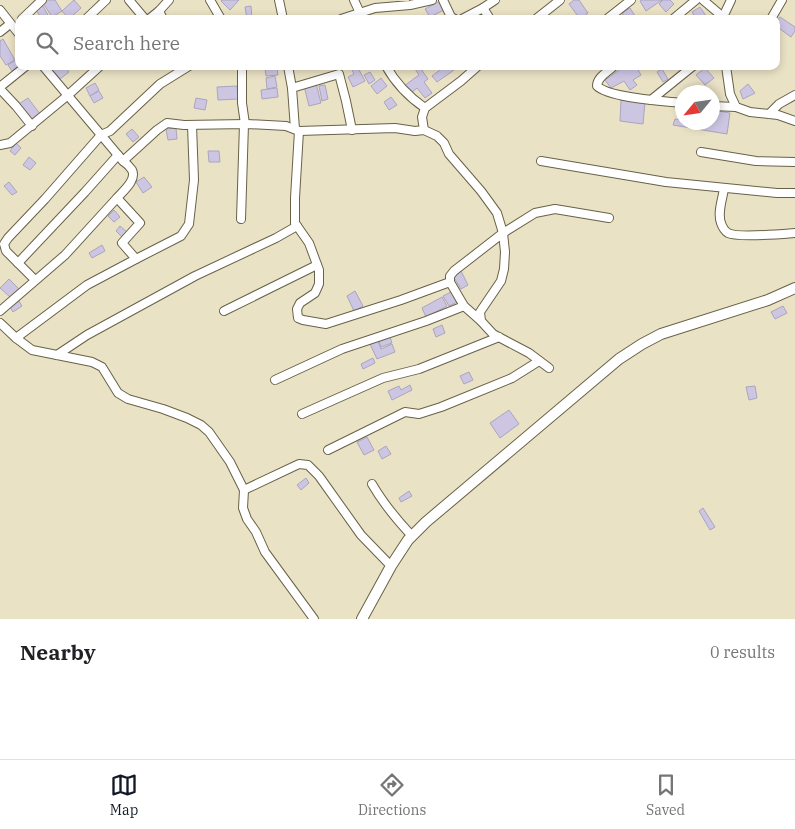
<!DOCTYPE html>
<html lang="en">
<head>
<meta charset="utf-8">
<style>
	:root { --surface:#fff; --page:#f2f2f2; --text:#202124; --muted:#757577; --line:#e0e0e0; --accent:#111827 }
	body { margin:0; font-family:"IBM Plex Serif",serif; background:var(--page); color:var(--text) }
	.compass { position:absolute; left:675px; top:85px; width:45px; height:45px; border-radius:50%; background:var(--surface); box-shadow:0 2px 8px #0003; rotate:241deg }
	.list { margin:0; padding:0; list-style:none }
	h2 { display:flex; justify-content:space-between; align-items:center; height:65px; margin:0; padding:0 20px; font-size:21px }
	h2 small { font-size:16px; font-weight:400; color:var(--muted) }
	.icon { flex:none; width:28px; height:28px; fill:none; stroke:currentColor; stroke-width:2; stroke-linecap:round; stroke-linejoin:round }
	.map { position:relative; flex:none; width:795px; height:619px; overflow:hidden }
	.search { position:absolute; background:var(--surface); box-shadow:0 2px 8px #0003; left:15px; right:15px; top:15px; height:55px; display:flex; align-items:center; gap:12px; box-sizing:border-box; padding:0 18px; border-radius:10px; color:var(--muted); font-size:19px }
	.sheet { height:140px; background:var(--surface) }
	nav { display:flex; justify-content:space-around; align-items:center; box-sizing:border-box; height:70px; border-top:1px solid var(--line); background:var(--surface); font-size:14px; color:var(--muted) }
	nav a { display:grid; justify-items:center; gap:2px }
	nav .on { color:var(--accent) }
	.map>svg:first-child { display:block }
</style>
</head>
<body>
<div class="map">
<svg width="795" height="619" viewBox="0 0 795 619">
	<rect width="100%" height="100%" fill="#eae2c5"/>
	<g fill="#cdc6e2" stroke="#aba4bf">
		<polygon points="47,0 55,0 62,11 52,17 43,3"/>
		<polygon points="74,0 81,8 69,19 62,11"/>
		<polygon points="222,0 239,0 230,10 221,1"/>
		<polygon points="442,0 446,9 430,17 425,9"/>
		<polygon points="574,0 579,0 588,13 580,19 569,4"/>
		<polygon points="642,0 662,0 646,11 640,1"/>
		<polygon points="663,0 670,0 674,4 666,12 659,4"/>
		<polygon points="43,6 50,19 42,19 36,10"/>
		<polygon points="251,6 252,19 247,19 245,7"/>
		<polygon points="700,7 708,19 696,19 692,12"/>
		<polygon points="630,8 637,19 626,19 622,13"/>
		<polygon points="780,17 795,27 795,31 791,37 776,26 776,22"/>
		<polygon points="3,39 15,60 6,65 0,56 0,41"/>
		<polygon points="17,59 19,61 19,66 12,71 8,65"/>
		<polygon points="56,66 65,66 69,72 60,79 52,70"/>
		<polygon points="350,66 357,66 365,81 353,87 348,77 354,74"/>
		<polygon points="419,66 428,79 424,82 432,93 425,98 417,88 410,94 404,86 419,75 415,69"/>
		<polygon points="445,66 451,66 454,70 437,82 432,76"/>
		<polygon points="625,66 636,66 641,75 633,80 637,85 630,90 624,81 611,88 605,80"/>
		<polygon points="277,68 278,75 266,76 265,69"/>
		<polygon points="705,68 714,78 705,85 696,75"/>
		<polygon points="662,69 668,79 663,82 657,72"/>
		<polygon points="370,72 375,80 369,84 364,75"/>
		<polygon points="275,76 277,87 267,89 266,78"/>
		<polygon points="381,78 387,86 377,94 371,86"/>
		<polygon points="95,83 99,90 90,96 86,88"/>
		<polygon points="316,83 321,103 309,106 304,86"/>
		<polygon points="748,84 755,93 743,99 740,91"/>
		<polygon points="325,85 328,99 322,101 319,86"/>
		<polygon points="237,86 238,99 218,100 217,87"/>
		<polygon points="277,88 278,97 262,99 261,90"/>
		<polygon points="99,91 103,98 94,103 90,96"/>
		<polygon points="391,97 397,105 389,110 384,102"/>
		<polygon points="28,98 40,114 31,120 19,104"/>
		<polygon points="196,98 207,100 205,110 194,108"/>
		<polygon points="621,100 645,102 643,124 620,121"/>
		<polygon points="712,110 730,113 727,134 673,125 675,119 682,120 682,122 712,122"/>
		<polygon points="176,128 177,139 168,140 166,129"/>
		<polygon points="132,129 139,137 133,142 126,134"/>
		<polygon points="16,143 21,148 15,155 10,151"/>
		<polygon points="208,151 219,151 220,162 209,162"/>
		<polygon points="29,157 36,163 30,170 23,165"/>
		<polygon points="144,177 152,187 143,193 136,182"/>
		<polygon points="9,182 17,192 12,195 4,186"/>
		<polygon points="114,210 120,217 114,222 108,216"/>
		<polygon points="120,226 127,232 123,238 116,231"/>
		<polygon points="102,245 105,251 92,258 89,253"/>
		<polygon points="461,271 468,285 461,289 453,276"/>
		<polygon points="9,279 19,289 10,297 0,288"/>
		<polygon points="355,291 363,306 354,311 347,296"/>
		<polygon points="451,292 457,302 449,306 443,296"/>
		<polygon points="442,297 447,306 426,317 422,308"/>
		<polygon points="19,301 22,306 13,312 10,307"/>
		<polygon points="783,306 787,313 775,319 771,312"/>
		<polygon points="442,325 445,333 436,337 433,329"/>
		<polygon points="390,337 392,343 381,347 379,341"/>
		<polygon points="378,341 381,349 392,344 395,352 377,359 370,344"/>
		<polygon points="373,358 375,363 363,369 361,364"/>
		<polygon points="469,372 473,380 464,384 460,376"/>
		<polygon points="410,385 412,390 392,400 388,391 399,386 401,390"/>
		<polygon points="755,386 757,398 749,400 746,387"/>
		<polygon points="509,410 519,424 500,438 490,423"/>
		<polygon points="367,437 374,450 364,455 357,442"/>
		<polygon points="386,446 391,454 382,459 378,451"/>
		<polygon points="306,478 309,483 301,490 297,485"/>
		<polygon points="409,491 412,496 401,502 399,498"/>
		<polygon points="703,508 715,527 710,530 699,511"/>
	</g>
	<g fill="none" stroke-linecap="round" stroke-linejoin="round">
		<g stroke="#686148" stroke-width="10">
			<g id="minor">
				<polyline points="129,0 145,19"/>
				<polyline points="210,0 221,19"/>
				<polyline points="279,0 283,19"/>
				<polyline points="354,0 360,13"/>
				<polyline points="443,0 451,17 455,19"/>
				<polyline points="703,0 723,17 723,19"/>
				<polyline points="483,8 490,19"/>
				<polyline points="0,10 19,34"/>
				<polyline points="159,11 169,0"/>
				<polyline points="22,19 42,0"/>
				<polyline points="86,19 106,0"/>
				<polyline points="149,19 159,11 163,19"/>
				<polyline points="341,19 375,8 410,5 432,0"/>
				<polyline points="462,19 483,8 495,0"/>
				<polyline points="536,19 560,0"/>
				<polyline points="607,19 631,0"/>
				<polyline points="673,19 696,0"/>
				<polyline points="727,19 723,17 731,0"/>
				<polyline points="771,19 782,0"/>
				<polyline points="0,32 10,24"/>
				<polyline points="43,66 123,161 157,130 167,123 184,125 247,124 286,126 299,131 395,128 415,131 424,130"/>
				<polyline points="242,66 242,103 245,124"/>
				<polyline points="288,66 292,88"/>
				<path d="M386,66C396,84 409,97 425,108"/>
				<polyline points="478,66 461,81 425,108 422,117 424,130 437,136 444,143 449,154 481,191 497,213 503,233 505,252 504,269 501,281 480,312 481,321 493,334 529,353 549,368"/>
				<path d="M614,66C608,72 597,77 597,86C609,98 664,101 682,103"/>
				<polyline points="726,66 730,94 736,107 750,112 778,115 795,121"/>
				<polyline points="0,87 26,66"/>
				<polyline points="0,89 16,106 32,126"/>
				<polyline points="651,100 693,66"/>
				<polyline points="712,106 736,107"/>
				<polyline points="769,114 779,104 795,95"/>
				<polyline points="295,129 292,88 339,74 346,101 352,130"/>
				<polyline points="299,131 295,198 295,223 309,243 319,270 319,284 315,293 300,303 297,309 298,318 303,320 326,324 401,300 450,282"/>
				<polyline points="0,145 10,143 67,96 100,66"/>
				<polyline points="701,152 756,161 795,162"/>
				<polyline points="541,161 666,182 777,193 795,193"/>
				<path d="M724,188C723,198 717,212 721,223C722,226 725,231 728,233C737,238 782,234 795,233"/>
				<polyline points="241,219 244,124"/>
				<polyline points="136,259 181,236 189,224 194,180 192,125"/>
				<polyline points="18,263 85,192 118,155"/>
				<polyline points="35,280 6,251 4,244 8,238 45,199 101,135 110,131 160,84 189,66"/>
				<polyline points="0,311 65,255 117,198"/>
				<polyline points="224,311 317,265"/>
				<polyline points="481,321 464,306 450,282 450,276 454,271 503,233 535,213 555,209 609,218"/>
				<polyline points="0,323 16,338 32,350 92,362 102,367 118,393 128,399 163,409 187,418 201,425 209,432 230,462 244,490 243,508 247,519 256,532 265,552 314,619"/>
				<path d="M16,338L87,285L136,259L122,243L140,223L117,198C123,191 137,180 132,170C130,167 126,163 123,161"/>
				<polyline points="57,355 87,335 195,276 276,238 297,226"/>
				<polyline points="275,380 342,349 426,321 464,306"/>
				<polyline points="302,414 383,378 419,369 499,337"/>
				<polyline points="328,450 405,412 419,414 441,407 512,378 539,361"/>
				<path d="M372,484C383,503 397,520 412,536"/>
				<polyline points="244,490 299,464 308,465 319,476 361,535 391,566"/>
			</g>
		</g>
		<g stroke="#686148" stroke-width="12">
			<polyline id="tertiary" points="362,619 391,566 408,540 426,522 619,359 642,344 661,334 768,300 795,288"/>
		</g>
		<use href="#minor" stroke="#fff" stroke-width="8"/>
		<use href="#tertiary" stroke="#fff" stroke-width="10"/>
	</g>
</svg>
<svg class="compass" viewBox="-18 -18 36 36"><path d="M0-13l5 13h-10z" fill="#e53935"/><path d="M0 13l5-13h-10z" fill="#757577"/></svg>
<div class="search"><svg class="icon" aria-label="search" viewBox="0 0 24 24"><circle cx="10" cy="10" r="6"/><path d="M15 15l6 6"/></svg>Search here</div>
</div>
<section class="sheet">
<h2>Nearby<small>0 results</small></h2>
<ul class="list">
</ul>
</section>
<nav>
<a class="on"><svg class="icon" aria-label="map" viewBox="0 0 24 24"><path d="M3 6l6-2 6 2 6-2v14l-6 2-6-2-6 2zM9 4v14M15 6v14"/></svg>Map</a>
<a><svg class="icon" aria-label="directions" viewBox="0 0 24 24"><path d="M12 3l9 9-9 9-9-9zM9 14v-3h6M13 9l2 2-2 2"/></svg>Directions</a>
<a><svg class="icon" aria-label="saved" viewBox="0 0 24 24"><path d="M7 4h10v16l-5-4-5 4z"/></svg>Saved</a>
</nav>
</body>
</html>
